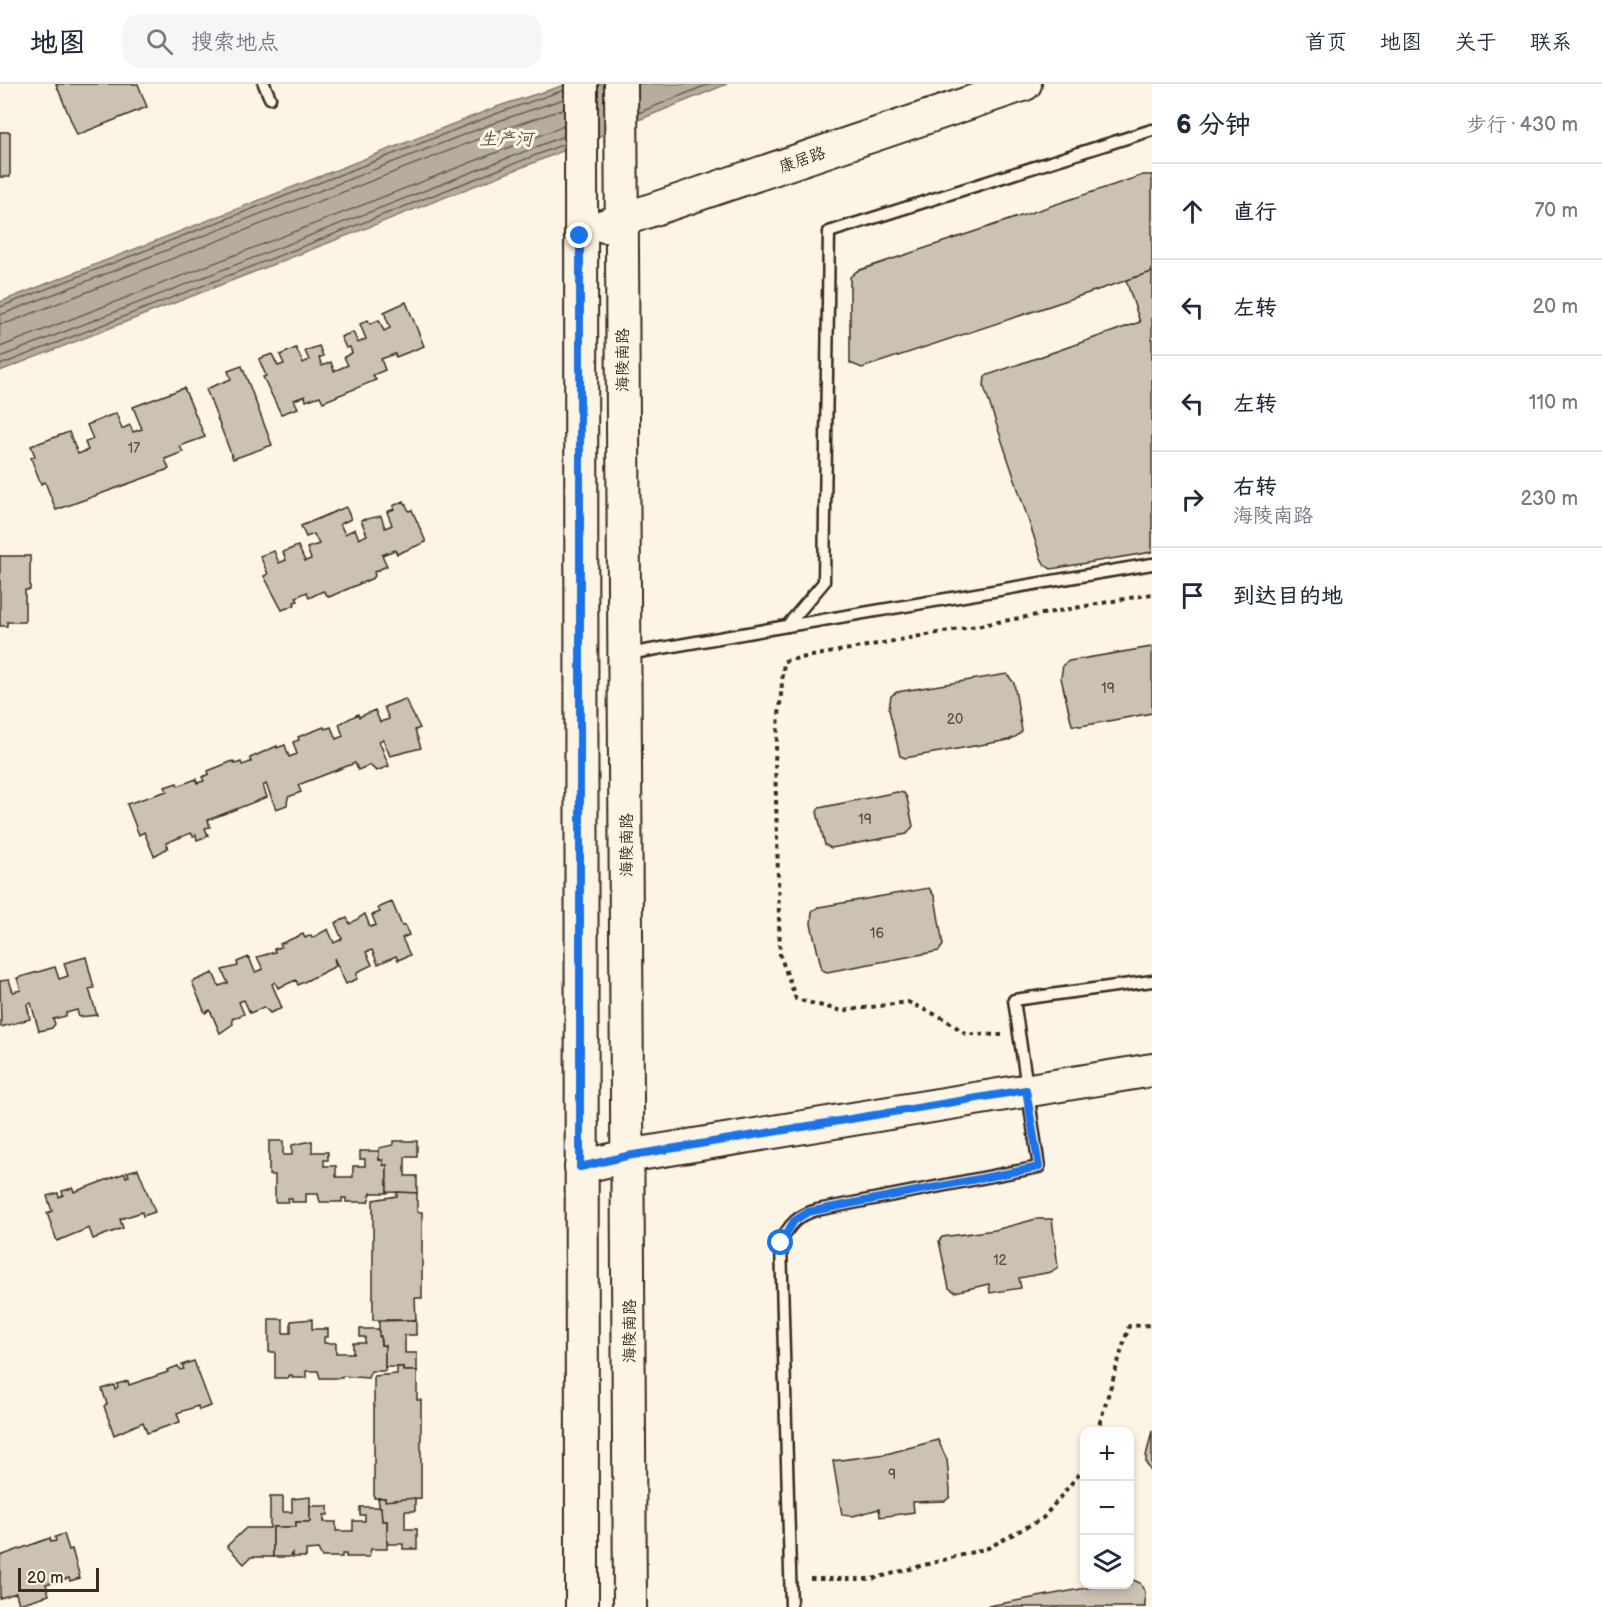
<!DOCTYPE html>
<html lang="zh">
<head>
<meta charset="utf-8">
<style>
	:root { --surface:#fff; --page:#f6f6f7; --text:#1f2937; --muted:#747a83; --line:#e0e1e3 }
	body { margin:0; font-family:"Balsamiq Sans","LXGW WenKai TC",sans-serif; background:var(--page); color:var(--text) }
	.controls { position:absolute; right:18px; bottom:18px; display:grid; overflow:hidden; border-radius:12px; box-shadow:0 3px 9px #0003 }
	.controls button { width:54px; height:54px; display:grid; place-items:center; padding:0; border:0; border-bottom:2px solid var(--line); background:var(--surface); color:var(--text); font:30px sans-serif }
	.scale { position:absolute; left:18px; bottom:15px; width:81px; box-sizing:border-box; padding-left:6px; border:3px solid #3b2a1e; border-top:0; font-size:16px; line-height:21px; white-space:nowrap; color:#3b2a1e; -webkit-text-stroke:4px #fcf5e5; paint-order:stroke }
	.stop { position:absolute; width:18px; height:18px; margin:-14px; border:4px solid #1a73e8; border-radius:50%; background:#fff }
	.stop.end { background:#1a73e8; border-color:#fff; box-shadow:0 2px 6px #0008 }
	.list { margin:0; padding:0; list-style:none }
	h2 { display:flex; justify-content:space-between; align-items:center; height:78px; margin:0; padding:0 24px; font-size:26px }
	h2 small { font-size:20px; font-weight:400; color:var(--muted) }
	.list li { display:grid; grid-template-columns:39px 1fr auto; gap:18px; align-items:center; box-sizing:border-box; height:96px; padding:0 24px; border-top:2px solid var(--line) }
	.list b { display:block; font-size:22px; white-space:nowrap }
	.list p { margin:0; font-size:20px; white-space:nowrap; color:var(--muted) }
	.list em { font-size:20px; font-style:normal; color:var(--muted) }
	.icon { flex:none; width:33px; height:33px; fill:none; stroke:currentColor; stroke-width:2; stroke-linecap:round; stroke-linejoin:round }
	.map { position:relative; flex:none; width:1152px; height:1523px; overflow:hidden }
	header { display:flex; align-items:center; gap:36px; box-sizing:border-box; height:84px; padding:0 30px; background:var(--surface); border-bottom:2px solid var(--line) }
	header strong { font-size:28px }
	nav { display:flex; gap:33px; margin-inline-start:auto; font-size:21px }
	.search { width:420px; height:54px; background:var(--page); display:flex; align-items:center; gap:15px; box-sizing:border-box; padding:0 21px; border-radius:18px; color:var(--muted); font-size:22px }
	main { display:flex }
	aside { flex:1; background:var(--surface) }
	.map>svg:first-child { display:block }
</style>
</head>
<body>
<header>
<strong>地图</strong>
<div class="search"><svg class="icon" aria-label="search" viewBox="0 0 24 24"><circle cx="10" cy="10" r="6"/><path d="M15 15l6 6"/></svg>搜索地点</div>
<nav><a>首页</a><a>地图</a><a>关于</a><a>联系</a></nav>
</header>
<main>
<div class="map">
<svg width="1152" height="1523" viewBox="0 0 1152 1523">
	<rect width="100%" height="100%" fill="#fcf5e5"/>
	<filter id="ink" filterUnits="userSpaceOnUse"><feTurbulence type="fractalNoise" baseFrequency=".0167" numOctaves="2"/><feDisplacementMap in="SourceGraphic" scale="12" xChannelSelector="R" yChannelSelector="G"/><feConvolveMatrix kernelMatrix="1 2 1 2 8 2 1 2 1" color-interpolation-filters="sRGB"/></filter>
	<g filter="url(#ink)">
		<polygon fill="#b7ad9e" stroke="#85796b" stroke-width="1.5" points="568,0 727,0 533,79 0,287 0,218 499,22"/>
		<g fill="none" stroke-linecap="round" stroke-linejoin="round">
			<g stroke="#6d5e51" stroke-width="1.5">
				<polyline points="638,29 709,0"/>
				<polyline points="0,223 501,28 564,6"/>
				<polyline points="0,231 504,35 564,15"/>
				<polyline points="0,240 10,238 507,44 564,25"/>
				<polyline points="0,263 564,42"/>
				<polyline points="0,273 564,52"/>
				<polyline points="0,281 564,60"/>
			</g>
		</g>
		<g fill="#ccc2b3" stroke="#3b2a1e" stroke-width="1.5">
			<polygon points="56,0 138,0 147,23 77,51"/>
			<rect x="0" y="48" width="10" height="45"/>
			<polygon points="1143,91 1152,91 1152,188 862,284 850,279 850,193 857,187"/>
			<polygon points="1152,188 1152,468 1051,485 1045,481 1041,474 984,303 985,292 1140,238 1126,196"/>
			<polygon points="406,218 424,262 396,273 395,270 381,275 385,286 373,291 376,296 323,318 320,312 306,317 305,312 294,316 298,324 281,330 263,293 266,292 259,275 272,270 278,282 284,280 280,271 296,264 303,279 309,276 305,267 319,262 323,272 319,274 322,282 331,278 334,287 348,281 344,273 352,269 350,263 346,264 341,253 353,248 358,259 366,255 360,240 368,236 370,240 379,236 384,247 390,244 384,228"/>
			<polygon points="242,282 272,361 233,375 206,305 231,295 228,287"/>
			<polygon points="184,304 205,353 180,362 183,368 165,375 169,385 56,426 45,398 41,400 31,374 35,372 31,362 69,348 78,370 88,366 85,358 93,355 87,341 116,329 122,345 130,341 133,348 142,345 133,323"/>
			<polygon points="404,417 409,427 412,426 426,458 397,470 395,466 382,471 387,482 374,488 375,492 373,494 329,513 323,507 309,514 307,508 296,513 298,517 294,518 295,521 282,526 264,492 268,490 260,472 274,467 279,479 286,476 283,468 298,462 305,477 311,475 307,464 319,460 314,450 306,453 301,442 346,423 351,435 340,440 345,450 355,445 359,455 367,451 361,436 381,432 385,444 392,441 387,428 394,425 393,422"/>
			<polygon points="0,472 30,472 30,506 25,506 25,538 7,538 7,542 0,542"/>
			<polygon points="1152,563 1152,629 1081,642 1072,641 1061,594 1063,581 1069,577"/>
			<polygon points="1007,590 1014,599 1022,647 1017,652 1009,656 905,674 900,672 889,625 891,612 897,608"/>
			<polygon points="405,615 420,644 415,646 421,664 390,672 383,655 379,657 389,682 376,687 370,681 358,686 355,679 298,701 301,708 288,713 287,721 276,725 266,700 263,702 267,713 208,736 210,743 205,744 208,752 197,756 196,751 193,752 191,749 166,759 168,764 154,772 144,748 139,751 127,720 167,707 165,703 177,699 178,702 196,695 197,699 204,697 202,693 209,690 208,687 233,677 235,680 241,678 242,681 251,678 250,674 277,662 277,664 285,661 289,673 297,670 293,658 299,656 298,653 324,643 325,645 331,643 336,655 343,652 339,640 358,630 359,633 375,626 380,638 389,635 384,623"/>
			<polygon points="897,708 904,709 907,714 913,742 907,750 831,764 825,761 817,728 819,724"/>
			<polygon points="929,804 935,813 943,861 939,867 827,888 822,886 811,840 812,827 819,823"/>
			<polygon points="392,818 402,842 405,841 409,851 402,854 410,871 398,876 396,872 378,880 372,866 366,868 372,881 357,888 357,895 346,900 334,874 336,882 298,901 296,896 278,904 275,898 272,900 282,924 270,929 264,923 250,929 244,916 239,918 244,930 232,935 233,940 220,949 210,926 205,929 192,898 213,889 219,902 228,899 222,886 238,882 237,878 249,873 255,888 263,885 257,873 275,868 274,865 281,863 280,860 303,850 305,854 311,851 312,854 328,845 334,859 342,855 335,839 347,834 350,840 365,830 370,843 376,841 372,831 380,828 378,824"/>
			<polygon points="86,873 94,904 89,905 97,931 79,933 77,926 66,929 66,932 53,935 55,940 52,944 39,947 31,919 27,920 30,935 1,943 0,897 9,896 13,908 21,906 17,894 55,883 59,895 68,892 64,879"/>
			<polygon points="269,1057 283,1057 283,1071 292,1071 292,1061 312,1057 312,1068 328,1068 328,1076 324,1076 324,1082 336,1082 336,1093 353,1093 353,1082 365,1082 365,1075 360,1075 360,1067 379,1067 379,1076 383,1076 383,1081 387,1081 387,1109 371,1109 368,1118 346,1118 346,1114 342,1114 342,1118 320,1118 318,1110 306,1110 306,1118 292,1118 292,1114 288,1114 288,1118 275,1118 275,1091 269,1091"/>
			<polygon points="393,1057 417,1057 417,1073 405,1073 405,1092 417,1092 417,1109 387,1108 387,1081 383,1081 383,1076 379,1076 379,1064 393,1061"/>
			<polygon points="138,1085 155,1128 143,1132 142,1128 120,1135 123,1144 93,1155 89,1144 57,1157 47,1129 52,1127 47,1112 58,1109 59,1113 63,1111 62,1107 73,1104 74,1108 125,1089 126,1093 129,1092 127,1088"/>
			<polygon points="397,1108 417,1109 417,1128 422,1128 422,1214 415,1214 416,1236 373,1236 373,1116 397,1112"/>
			<polygon points="1036,1135 1052,1135 1058,1183 1051,1188 1019,1194 1021,1204 990,1209 989,1200 955,1208 949,1204 939,1157 942,1153 995,1146"/>
			<polygon points="269,1235 283,1235 283,1249 291,1249 291,1237 312,1235 312,1245 328,1245 328,1253 324,1253 324,1259 336,1259 336,1269 353,1269 353,1259 365,1259 365,1253 360,1253 360,1245 379,1245 381,1261 385,1261 385,1287 371,1287 368,1294 342,1292 342,1294 320,1294 318,1287 306,1287 306,1294 292,1294 292,1291 289,1291 289,1294 275,1294 275,1268 269,1268"/>
			<polygon points="416,1236 416,1251 405,1251 405,1269 417,1269 417,1287 403,1287 403,1283 385,1283 385,1261 381,1261 381,1252 379,1252 379,1237"/>
			<polygon points="194,1277 211,1322 199,1326 198,1322 177,1329 180,1338 147,1349 143,1338 114,1351 104,1322 107,1320 102,1305 114,1301 115,1305 118,1303 117,1300 128,1297 129,1301 168,1288 167,1286 178,1282 180,1286 184,1285 182,1281"/>
			<polygon points="397,1283 403,1283 403,1287 417,1287 417,1316 421,1316 421,1414 385,1417 385,1414 374,1414 374,1292 397,1290"/>
			<polygon points="1152,1347 1152,1389 1146,1379 1146,1372"/>
			<polygon points="938,1356 947,1376 950,1406 950,1413 945,1417 913,1418 914,1428 880,1433 879,1425 853,1432 842,1431 833,1377 886,1370"/>
			<polygon points="270,1413 283,1413 283,1428 292,1428 292,1415 310,1413 310,1438 296,1438 296,1443 273,1443 273,1473 251,1473 244,1480 227,1462 246,1444 270,1444"/>
			<polygon points="378,1414 385,1414 385,1417 415,1414 415,1427 405,1427 405,1445 417,1445 417,1465 403,1465 403,1460 387,1460 387,1437 382,1437"/>
			<polygon points="310,1422 328,1422 328,1431 324,1431 324,1438 336,1438 336,1447 353,1447 353,1437 365,1437 365,1431 360,1431 360,1423 381,1423 382,1437 387,1437 387,1465 371,1465 369,1473 346,1473 346,1470 342,1470 342,1473 322,1473 318,1465 306,1466 306,1473 292,1473 292,1469 289,1473 273,1473 273,1443 296,1443 296,1438 310,1438"/>
			<polygon points="64,1450 69,1466 72,1465 80,1494 70,1497 69,1494 46,1500 49,1511 19,1520 16,1509 0,1514 0,1472 50,1454 51,1458 56,1457 55,1453"/>
			<polygon points="1131,1495 1140,1499 1145,1508 1145,1523 983,1523 1108,1500 1130,1500"/>
		</g>
		<g fill="none" stroke-linecap="round" stroke-linejoin="round">
			<g stroke="#3b2a1e" stroke-width="15">
				<g id="lane">
					<polyline points="264,0 270,14"/>
					<polyline points="787,542 1152,480"/>
					<polyline points="628,570 787,542 824,498 829,148 1152,46"/>
					<path d="M791,1523L781,1159C788,1141 798,1131 817,1126L1039,1083L1014,916L1152,897"/>
				</g>
			</g>
			<g stroke="#3b2a1e" stroke-width="36">
				<g id="secondary">
					<polyline points="581,0 582,1523"/>
					<polyline points="621,0 630,1523"/>
					<polyline points="604,142 1025,0"/>
					<polyline points="581,1083 627,1072 1152,986"/>
				</g>
			</g>
			<g stroke="#3b2a1e" stroke-width="4" stroke-dasharray="4.5 4.5" stroke-linecap="butt">
				<polyline points="1002,951 966,950 945,935 908,918 842,927 796,915 780,871 775,676 784,577 1152,510"/>
				<polyline points="1097,1348 1129,1242 1152,1241"/>
				<polyline points="810,1495 872,1495 988,1464 1043,1434 1084,1384"/>
			</g>
			<use href="#lane" stroke="#fcf5e5" stroke-width="10"/>
			<use href="#secondary" stroke="#fcf5e5" stroke-width="32"/>
		</g>
	</g>
	<g fill="none" stroke-linecap="round" stroke-linejoin="round" filter="url(#ink)">
		<polyline stroke="#1a73e8" stroke-width="8" points="580,152 580,1083 627,1072 1026,1006 1039,1083 808,1128 794,1137 781,1159"/>
	</g>
	<g text-anchor="middle" stroke-width="6" stroke-linejoin="round" paint-order="stroke">
		<g font-size="14" fill="#5f5043">
			<text x="134" y="369">17</text>
			<text x="1108" y="609">19</text>
			<text x="955" y="640">20</text>
			<text x="865" y="740">19</text>
			<text x="877" y="854">16</text>
			<text x="1000" y="1181">12</text>
			<text x="892" y="1395">9</text>
		</g>
		<g font-size="16" fill="#3b2a1e" stroke="#fcf5e5">
			<text transform="translate(802 75) rotate(-19)" y="6">康居路</text>
			<text transform="translate(622 276) rotate(-90)" y="6">海陵南路</text>
			<text transform="translate(626 761) rotate(-90)" y="6">海陵南路</text>
			<text transform="translate(629 1247) rotate(-90)" y="6">海陵南路</text>
		</g>
		<g font-size="18" font-style="italic" fill="#605144" stroke="#fcf5e5">
			<text x="506" y="61">生产河</text>
		</g>
	</g>
</svg>
<div class="controls">
<button>+</button>
<button>−</button>
<button><svg class="icon" aria-label="layers" viewBox="0 0 24 24"><path d="M12 4l9 5-9 5-9-5zM3 14l9 5 9-5"/></svg></button>
</div>
<div class="scale">20 m</div>
<div class="stop" style="left:781px;top:1159px"></div>
<div class="stop end" style="left:580px;top:152px"></div>
</div>
<aside>
<h2>6 分钟<small>步行 · 430 m</small></h2>
<ul class="list">
<li><svg class="icon" aria-label="ahead" viewBox="0 0 24 24"><path d="M12 20V5M6 11l6-6 6 6"/></svg><div><b>直行</b></div><em>70 m</em></li>
<li><svg class="icon" aria-label="left" viewBox="0 0 24 24"><path d="M17 20v-9H6M10 6l-5 5 5 5"/></svg><div><b>左转</b></div><em>20 m</em></li>
<li><svg class="icon" aria-label="left" viewBox="0 0 24 24"><path d="M17 20v-9H6M10 6l-5 5 5 5"/></svg><div><b>左转</b></div><em>110 m</em></li>
<li><svg class="icon" aria-label="right" viewBox="0 0 24 24"><path d="M7 20v-9h11M14 6l5 5-5 5"/></svg><div><b>右转</b><p>海陵南路</p></div><em>230 m</em></li>
<li><svg class="icon" aria-label="arrive" viewBox="0 0 24 24"><path d="M6 21V4h12l-3 4 3 4H6"/></svg><div><b>到达目的地</b></div></li>
</ul>
</aside>
</main>
</body>
</html>
